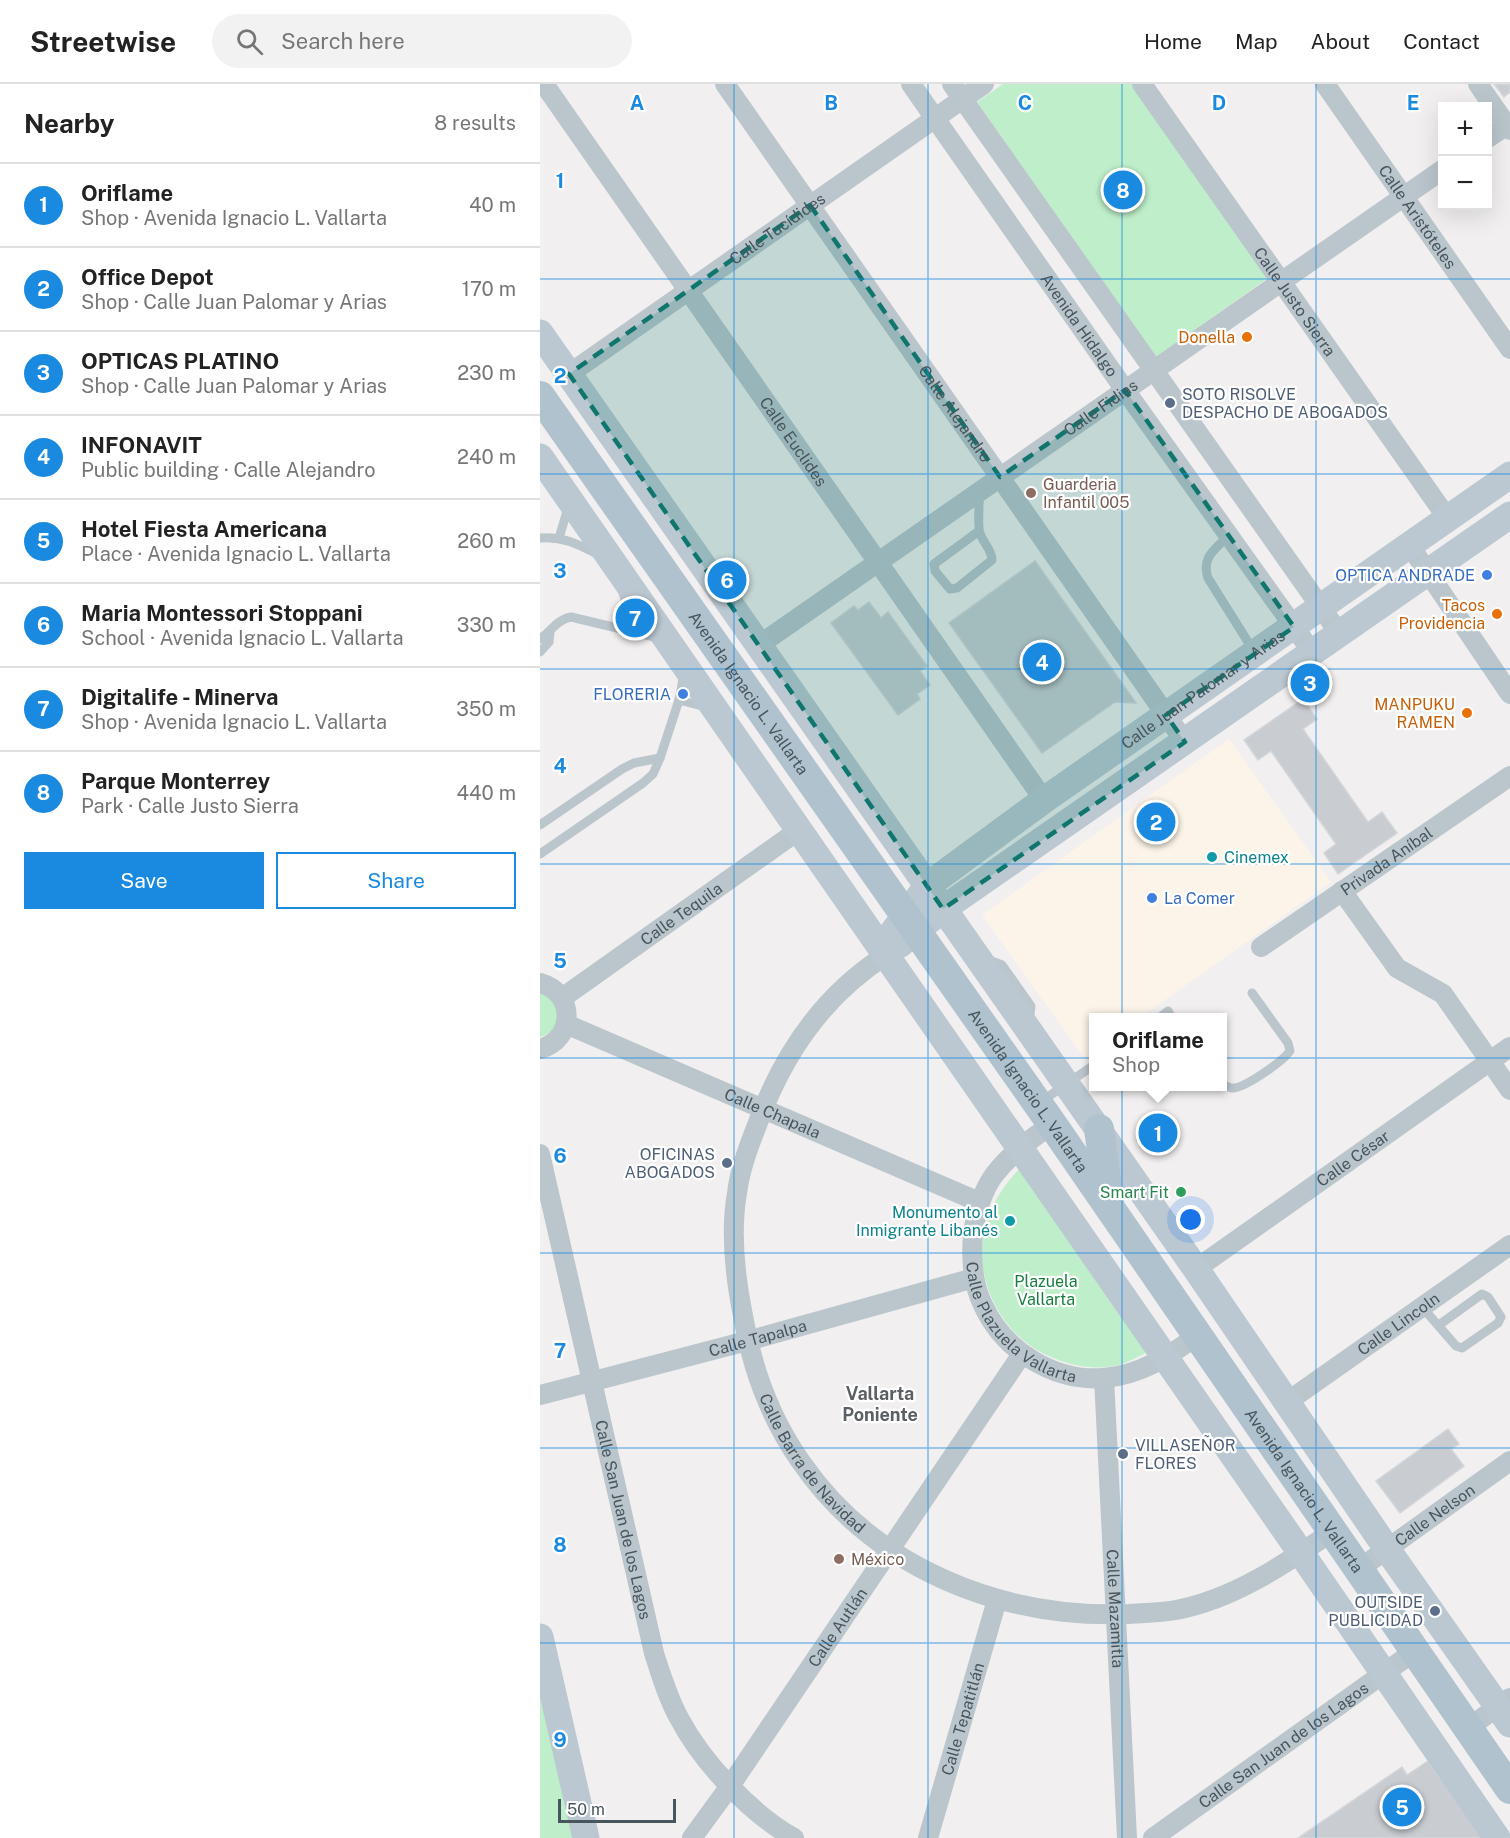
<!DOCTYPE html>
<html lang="en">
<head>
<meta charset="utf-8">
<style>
	:root { --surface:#fff; --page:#f2f2f2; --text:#222; --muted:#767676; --line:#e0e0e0; --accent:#1a8ae0 }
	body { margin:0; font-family:"Public Sans",sans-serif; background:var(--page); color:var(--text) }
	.controls { position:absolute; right:18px; top:18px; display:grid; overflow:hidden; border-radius:0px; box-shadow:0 6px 24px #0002 }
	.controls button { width:54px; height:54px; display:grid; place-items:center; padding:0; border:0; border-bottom:2px solid var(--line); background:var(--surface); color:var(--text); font:30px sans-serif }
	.scale { position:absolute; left:18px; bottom:15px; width:118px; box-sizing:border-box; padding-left:6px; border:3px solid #47555c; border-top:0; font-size:16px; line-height:21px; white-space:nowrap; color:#47555c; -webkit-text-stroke:4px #fff; paint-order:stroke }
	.you { position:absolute; left:651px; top:1136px; width:21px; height:21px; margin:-15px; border:4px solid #fff; border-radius:50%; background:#1a73e8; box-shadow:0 0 0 9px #1a73e833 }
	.badge { display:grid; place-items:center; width:39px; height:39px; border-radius:50%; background:var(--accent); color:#fff; font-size:20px; font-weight:700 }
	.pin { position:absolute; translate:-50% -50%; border:3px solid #fff; box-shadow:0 2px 6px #0006 }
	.popup { position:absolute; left:549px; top:929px; width:138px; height:78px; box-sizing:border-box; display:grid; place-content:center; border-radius:0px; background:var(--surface); filter:drop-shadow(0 2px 4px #0005); font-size:20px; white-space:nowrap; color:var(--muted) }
	.popup b { font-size:22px; color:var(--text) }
	.popup::after { content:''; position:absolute; left:50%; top:100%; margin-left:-12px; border:12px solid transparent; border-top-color:var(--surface) }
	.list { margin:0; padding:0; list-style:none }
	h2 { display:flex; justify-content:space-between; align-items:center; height:78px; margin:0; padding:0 24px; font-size:26px }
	h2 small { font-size:20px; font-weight:400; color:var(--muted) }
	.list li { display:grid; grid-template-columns:39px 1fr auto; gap:18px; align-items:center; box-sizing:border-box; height:84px; padding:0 24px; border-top:2px solid var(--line) }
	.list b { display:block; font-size:22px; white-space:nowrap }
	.list p { margin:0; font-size:20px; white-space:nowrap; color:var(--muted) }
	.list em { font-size:20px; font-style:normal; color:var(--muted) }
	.actions { display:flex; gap:12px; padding:18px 24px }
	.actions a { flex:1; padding:14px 0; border:2px solid var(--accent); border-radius:0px; text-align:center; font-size:21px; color:var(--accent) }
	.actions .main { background:var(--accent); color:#fff }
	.icon { flex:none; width:33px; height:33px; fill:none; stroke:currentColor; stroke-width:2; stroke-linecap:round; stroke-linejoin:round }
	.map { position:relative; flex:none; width:970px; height:1754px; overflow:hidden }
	header { display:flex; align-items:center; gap:36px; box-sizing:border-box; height:84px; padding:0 30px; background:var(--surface); border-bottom:2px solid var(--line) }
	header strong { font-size:28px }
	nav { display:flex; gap:33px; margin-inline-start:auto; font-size:21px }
	.search { width:420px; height:54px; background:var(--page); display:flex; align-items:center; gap:15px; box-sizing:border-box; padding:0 21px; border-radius:33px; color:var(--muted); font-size:22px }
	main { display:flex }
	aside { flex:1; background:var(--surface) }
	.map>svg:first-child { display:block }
</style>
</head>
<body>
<header>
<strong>Streetwise</strong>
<div class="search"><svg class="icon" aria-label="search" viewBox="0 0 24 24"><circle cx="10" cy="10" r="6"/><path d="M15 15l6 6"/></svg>Search here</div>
<nav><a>Home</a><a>Map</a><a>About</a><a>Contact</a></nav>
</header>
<main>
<aside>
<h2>Nearby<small>8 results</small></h2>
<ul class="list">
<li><span class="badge">1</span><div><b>Oriflame</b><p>Shop · Avenida Ignacio L. Vallarta</p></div><em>40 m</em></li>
<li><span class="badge">2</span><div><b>Office Depot</b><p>Shop · Calle Juan Palomar y Arias</p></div><em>170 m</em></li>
<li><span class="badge">3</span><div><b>OPTICAS PLATINO</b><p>Shop · Calle Juan Palomar y Arias</p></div><em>230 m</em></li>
<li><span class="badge">4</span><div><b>INFONAVIT</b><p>Public building · Calle Alejandro</p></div><em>240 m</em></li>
<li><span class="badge">5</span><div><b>Hotel Fiesta Americana</b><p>Place · Avenida Ignacio L. Vallarta</p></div><em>260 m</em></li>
<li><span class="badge">6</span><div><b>Maria Montessori Stoppani</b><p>School · Avenida Ignacio L. Vallarta</p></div><em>330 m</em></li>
<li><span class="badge">7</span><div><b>Digitalife - Minerva</b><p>Shop · Avenida Ignacio L. Vallarta</p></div><em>350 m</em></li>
<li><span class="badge">8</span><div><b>Parque Monterrey</b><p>Park · Calle Justo Sierra</p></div><em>440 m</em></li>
</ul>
<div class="actions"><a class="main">Save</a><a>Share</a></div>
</aside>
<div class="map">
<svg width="970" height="1754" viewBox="0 0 970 1754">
	<rect width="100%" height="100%" fill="#f1efef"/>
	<polygon fill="#fcf4e8" points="689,655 791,798 601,933 554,934 553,968 544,974 442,831"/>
	<g fill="#beefca">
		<polygon points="463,0 592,0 728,194 616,273 437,18"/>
		<path d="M0,908C21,918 25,945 0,953Z"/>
		<path d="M480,1084L608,1268C599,1272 589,1278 579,1281C558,1286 536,1283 516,1275C462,1256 429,1193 447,1138C453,1117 465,1100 480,1084Z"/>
		<polygon points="0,1600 35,1754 0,1754"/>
	</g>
	<g fill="#c9cdd2" stroke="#d3d6da" stroke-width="1.5">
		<polygon points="954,0 970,0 970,8 964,13"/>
		<polygon points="495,477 596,619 575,618 502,669 409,539"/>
		<polygon points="329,518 341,534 348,528 387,582 380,587 390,601 377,610 380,615 358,631 291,539 314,522 318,526"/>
		<polygon points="763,615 777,635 763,645 828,738 842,728 857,749 798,790 784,769 796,760 731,667 718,676 704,656"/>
		<polygon points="908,1345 919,1360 911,1365 924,1382 860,1429 836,1397"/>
		<polygon points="888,1677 942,1754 758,1754 862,1683 867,1691"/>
	</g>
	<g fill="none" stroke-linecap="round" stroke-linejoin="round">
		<g stroke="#bbc5cc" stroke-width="9">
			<path d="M439,409C440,419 437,441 440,449C443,459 452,466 452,476L417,504L410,505L395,487L394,480L439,447"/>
			<path d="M688,452C675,466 661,473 668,494L713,566"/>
			<path d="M0,454C22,452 38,460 57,470"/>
			<polyline points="19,454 28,424"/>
			<polyline points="83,509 85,514 84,546"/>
			<path d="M0,555C10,548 18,535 31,533L119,554"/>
			<polyline points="0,568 9,558 10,548"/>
			<polyline points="139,616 166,623"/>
			<polyline points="0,741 82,685 94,679 120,674"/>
			<polyline points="0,770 103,699 113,690 120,674 139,616 144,590"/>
			<polyline points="449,876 462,881 491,922 489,937"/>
			<polyline points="619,934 628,927 632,934"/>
			<path d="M682,1000C684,1001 690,1004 692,1004C704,1005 743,977 750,967L748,959L712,909"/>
			<polyline points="502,1017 554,981"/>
			<polyline points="882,1223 916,1262 922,1264 958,1239 961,1233 948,1213 942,1210 899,1241"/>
		</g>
		<g stroke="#bbc5cc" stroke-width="20">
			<path id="s1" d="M4,0L504,716"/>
			<path id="s2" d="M185,0L645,658"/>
			<path id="s3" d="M371,0L585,306L772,568"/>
			<polyline points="412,0 799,549"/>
			<path id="s4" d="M602,0L908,435"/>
			<path id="s5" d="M785,0L970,265"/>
			<polyline points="938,0 970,46"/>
			<polyline points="948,54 970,39"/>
			<path id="s6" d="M29,290L444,0"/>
			<polyline points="870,462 970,610"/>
			<path id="s7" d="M219,561L902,86"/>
			<polyline points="802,807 857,884 903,910 970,1006"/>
			<path id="s8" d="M721,863L970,692"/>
			<path id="s9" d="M346,871C285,910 244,969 219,1036C210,1059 200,1084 197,1109C190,1149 195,1192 203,1232C212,1284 230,1334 261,1378C335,1485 462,1535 589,1530C604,1529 620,1529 636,1526C694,1515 745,1480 793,1447"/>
			<path d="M0,899C36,909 35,955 0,965"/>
			<path id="s10" d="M22,914L259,746"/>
			<path id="s11" d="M26,940L439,1118"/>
			<path id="s12" d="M512,1040C491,1055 470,1070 454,1091C441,1109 436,1129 433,1150C431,1174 432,1199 443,1221C464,1267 514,1298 564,1294C601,1291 629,1272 658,1251"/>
			<path id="s13" d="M0,1070L114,1569C121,1591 128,1614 139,1634C162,1678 211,1730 254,1754"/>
			<path id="s14" d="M656,1185L970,963"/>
			<path id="s15" d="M564,1294L587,1754"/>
			<path id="s16" d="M0,1311L207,1257L434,1194"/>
			<path id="s17" d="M747,1318L970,1161"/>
			<path id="s18" d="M819,1485L970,1377"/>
			<polyline points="928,1644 970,1614"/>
			<path id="s19" d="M152,1754L190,1702L482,1270"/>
			<path id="s20" d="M388,1754L457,1516"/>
			<path id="s21" d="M613,1754L875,1567"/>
		</g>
		<g stroke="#bbc8d1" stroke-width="27">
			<polyline points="0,249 656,1185 847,1465 970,1640"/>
			<polyline points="0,373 761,1469 957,1754"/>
			<polyline points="359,861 403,825 970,431"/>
			<path id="s22" d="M341,864L387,802L504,716L970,391"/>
			<polyline points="0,1553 46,1754"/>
		</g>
		<g stroke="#afc2ce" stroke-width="30">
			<path id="s23" d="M0,312L512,1040L970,1705"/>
			<polyline points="559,1045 569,1118"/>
		</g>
	</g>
	<path fill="#0f766e" fill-opacity="0.2" stroke="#0f766e" stroke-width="4.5" stroke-dasharray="12 8" stroke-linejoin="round" d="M270,121L460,393L585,306L754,543L626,631L645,658L403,825L29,290Z"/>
	<path fill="none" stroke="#1a8ae0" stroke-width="1.5" stroke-opacity="0.55" d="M194,0V1754M388,0V1754M582,0V1754M776,0V1754M0,195H970M0,390H970M0,585H970M0,780H970M0,974H970M0,1169H970M0,1364H970M0,1559H970"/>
	<g fill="#e8710a" stroke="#fff" stroke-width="2">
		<circle cx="707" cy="253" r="6"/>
		<circle cx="957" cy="530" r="6"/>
		<circle cx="927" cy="629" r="6"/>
	</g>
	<g fill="#5c6f8a" stroke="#fff" stroke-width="2">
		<circle cx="630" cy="319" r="6"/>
		<circle cx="187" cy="1079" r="6"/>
		<circle cx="583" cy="1370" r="6"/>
		<circle cx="895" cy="1527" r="6"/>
	</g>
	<g fill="#8d6e63" stroke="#fff" stroke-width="2">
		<circle cx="491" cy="409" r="6"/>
		<circle cx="299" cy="1475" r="6"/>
	</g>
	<g fill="#3f7fe0" stroke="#fff" stroke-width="2">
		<circle cx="947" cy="491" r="6"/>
		<circle cx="143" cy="610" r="6"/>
		<circle cx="612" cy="814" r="6"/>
	</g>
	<g fill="#0f9aa8" stroke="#fff" stroke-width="2">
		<circle cx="672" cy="773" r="6"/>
		<circle cx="470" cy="1137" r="6"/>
	</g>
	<circle fill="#2e9e5b" stroke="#fff" stroke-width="2" cx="641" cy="1108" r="6"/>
	<g text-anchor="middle" stroke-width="4.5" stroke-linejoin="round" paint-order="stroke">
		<g font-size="16" fill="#47555c" stroke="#fff">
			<text dy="6" stroke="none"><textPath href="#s5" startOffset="162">Calle Aristóteles</textPath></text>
			<text dy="6" stroke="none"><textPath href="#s6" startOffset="254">Calle Tucídides</textPath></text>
			<text dy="6" stroke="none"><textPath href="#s4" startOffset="266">Calle Justo Sierra</textPath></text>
			<text dy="6" stroke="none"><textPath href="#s3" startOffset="294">Avenida Hidalgo</textPath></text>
			<text dy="6" stroke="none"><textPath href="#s7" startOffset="416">Calle Fidias</textPath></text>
			<text dy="6" stroke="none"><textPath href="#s2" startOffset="402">Calle Alejandro</textPath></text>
			<text dy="6" stroke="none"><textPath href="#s1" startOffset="436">Calle Euclides</textPath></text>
			<text dy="6" stroke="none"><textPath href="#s22" startOffset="416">Calle Juan Palomar y Arias</textPath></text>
			<text dy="6" stroke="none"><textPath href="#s23" startOffset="363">Avenida Ignacio L. Vallarta</textPath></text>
			<text dy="6" stroke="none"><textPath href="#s8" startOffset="152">Privada Aníbal</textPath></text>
			<text dy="6" stroke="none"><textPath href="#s10" startOffset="146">Calle Tequila</textPath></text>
			<text dy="6" stroke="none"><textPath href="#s23" startOffset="849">Avenida Ignacio L. Vallarta</textPath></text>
			<text dy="6" stroke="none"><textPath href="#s11" startOffset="225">Calle Chapala</textPath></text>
			<text dy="6" stroke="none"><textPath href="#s14" startOffset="192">Calle César</textPath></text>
			<text dy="6" stroke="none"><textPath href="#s12" startOffset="252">Calle Plazuela Vallarta</textPath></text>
			<text dy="6" stroke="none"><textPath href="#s17" startOffset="136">Calle Lincoln</textPath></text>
			<text dy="6" stroke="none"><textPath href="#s16" startOffset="225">Calle Tapalpa</textPath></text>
			<text dy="6" stroke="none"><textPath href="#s9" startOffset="578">Calle Barra de Navidad</textPath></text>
			<text dy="6" stroke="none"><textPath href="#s23" startOffset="1335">Avenida Ignacio L. Vallarta</textPath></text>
			<text dy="6" stroke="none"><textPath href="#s18" startOffset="93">Calle Nelson</textPath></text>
			<text dy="6" stroke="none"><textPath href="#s13" startOffset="375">Calle San Juan de los Lagos</textPath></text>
			<text dy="6" stroke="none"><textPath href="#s15" startOffset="231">Calle Mazamitla</textPath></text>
			<text dy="6" stroke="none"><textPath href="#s19" startOffset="256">Calle Autlán</textPath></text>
			<text dy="6" stroke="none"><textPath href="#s20" startOffset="124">Calle Tepatitlán</textPath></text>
			<text dy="6" stroke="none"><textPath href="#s21" startOffset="160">Calle San Juan de los Lagos</textPath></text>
		</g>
		<g font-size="16" fill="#c56008" stroke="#fff" text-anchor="end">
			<text x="695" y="259">Donella</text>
			<text x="945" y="527">Tacos<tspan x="945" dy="18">Providencia</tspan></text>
			<text x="915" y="626">MANPUKU<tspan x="915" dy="18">RAMEN</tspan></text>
		</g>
		<g font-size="16" fill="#4e5e75" stroke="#fff" text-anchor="start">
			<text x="642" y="316">SOTO RISOLVE<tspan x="642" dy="18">DESPACHO DE ABOGADOS</tspan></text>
			<text x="175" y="1076" text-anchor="end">OFICINAS<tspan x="175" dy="18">ABOGADOS</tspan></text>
			<text x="595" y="1367">VILLASEÑOR<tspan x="595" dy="18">FLORES</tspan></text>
			<text x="883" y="1524" text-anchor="end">OUTSIDE<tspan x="883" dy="18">PUBLICIDAD</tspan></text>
		</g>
		<g font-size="16" fill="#785e54" stroke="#fff" text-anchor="start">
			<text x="503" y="406">Guarderia<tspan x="503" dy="18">Infantil 005</tspan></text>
			<text x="311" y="1481">México</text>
		</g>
		<g font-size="16" fill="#366cbe" stroke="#fff" text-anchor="end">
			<text x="935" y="497">OPTICA ANDRADE</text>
			<text x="131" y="616">FLORERIA</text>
			<text x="624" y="820" text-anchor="start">La Comer</text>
		</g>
		<g font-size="16" fill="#0d838f" stroke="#fff" text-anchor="start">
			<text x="684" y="779">Cinemex</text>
			<text x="458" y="1134" text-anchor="end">Monumento al<tspan x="458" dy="18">Inmigrante Libanés</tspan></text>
		</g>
		<g font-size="16" fill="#27864d" stroke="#fff" text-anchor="end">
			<text x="629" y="1114">Smart Fit</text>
		</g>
		<g font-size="16" fill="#177e3e" stroke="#fff">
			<text x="506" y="1203">Plazuela<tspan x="506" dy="18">Vallarta</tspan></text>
		</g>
		<g font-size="18" font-weight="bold" fill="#5b6064" stroke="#fff">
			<text x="340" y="1316">Vallarta<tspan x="340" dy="21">Poniente</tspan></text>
		</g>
	</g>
	<g font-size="20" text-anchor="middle" font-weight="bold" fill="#1a8ae0" stroke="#fff" stroke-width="4.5" stroke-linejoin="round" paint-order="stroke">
		<text x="97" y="26">A</text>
		<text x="291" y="26">B</text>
		<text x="485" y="26">C</text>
		<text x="679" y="26">D</text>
		<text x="873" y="26">E</text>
		<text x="20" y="104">1</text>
		<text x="20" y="299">2</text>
		<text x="20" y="494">3</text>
		<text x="20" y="689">4</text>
		<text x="20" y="884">5</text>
		<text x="20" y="1079">6</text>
		<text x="20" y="1274">7</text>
		<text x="20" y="1468">8</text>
		<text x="20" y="1663">9</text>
	</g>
</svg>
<div class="controls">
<button>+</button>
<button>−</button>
</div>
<div class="scale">50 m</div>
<div class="you"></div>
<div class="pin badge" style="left:618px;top:1049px">1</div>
<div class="popup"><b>Oriflame</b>Shop</div>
<div class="pin badge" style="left:616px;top:738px">2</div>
<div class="pin badge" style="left:770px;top:599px">3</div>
<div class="pin badge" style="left:502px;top:578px">4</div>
<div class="pin badge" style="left:862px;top:1723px">5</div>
<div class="pin badge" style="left:187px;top:496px">6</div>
<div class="pin badge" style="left:95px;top:534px">7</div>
<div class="pin badge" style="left:583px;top:106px">8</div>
</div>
</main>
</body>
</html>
